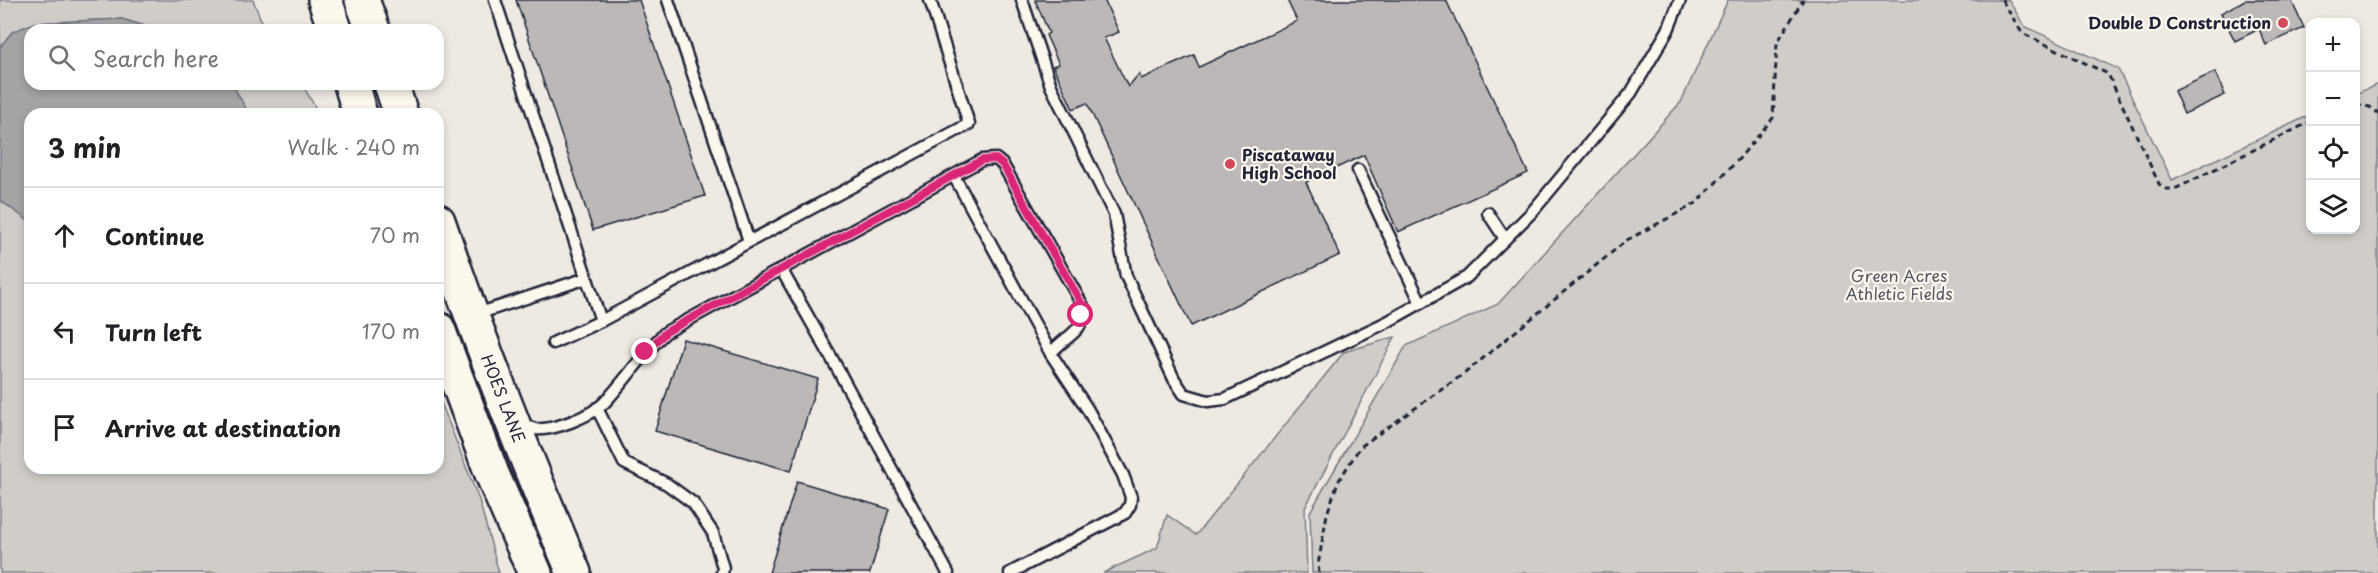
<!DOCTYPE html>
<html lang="en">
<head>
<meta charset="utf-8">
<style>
	:root { --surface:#fff; --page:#f2f2f2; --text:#202124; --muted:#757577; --line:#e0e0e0 }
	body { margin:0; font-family:"Playpen Sans",sans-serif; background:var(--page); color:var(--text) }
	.controls { position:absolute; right:18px; top:18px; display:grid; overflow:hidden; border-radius:12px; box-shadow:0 3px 9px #0003 }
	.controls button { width:54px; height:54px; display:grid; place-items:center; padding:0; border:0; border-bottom:2px solid var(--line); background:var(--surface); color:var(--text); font:30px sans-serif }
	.stop { position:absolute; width:18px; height:18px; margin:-14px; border:4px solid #db2777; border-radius:50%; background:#fff }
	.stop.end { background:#db2777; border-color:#fff; box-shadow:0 2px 6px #0008 }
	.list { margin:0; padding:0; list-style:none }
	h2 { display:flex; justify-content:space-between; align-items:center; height:78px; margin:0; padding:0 24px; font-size:26px }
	h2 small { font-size:20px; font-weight:400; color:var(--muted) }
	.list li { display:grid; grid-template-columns:39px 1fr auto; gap:18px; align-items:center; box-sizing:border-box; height:96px; padding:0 24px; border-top:2px solid var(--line) }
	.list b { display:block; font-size:22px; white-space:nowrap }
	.list em { font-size:20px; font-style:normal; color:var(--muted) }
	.icon { flex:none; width:33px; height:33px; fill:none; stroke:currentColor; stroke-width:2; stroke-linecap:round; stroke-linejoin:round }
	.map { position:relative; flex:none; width:2378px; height:573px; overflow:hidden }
	.search { position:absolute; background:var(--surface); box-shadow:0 3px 9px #0003; left:24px; top:24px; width:420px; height:66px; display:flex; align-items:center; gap:15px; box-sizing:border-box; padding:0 21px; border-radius:18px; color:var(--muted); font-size:22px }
	.panel { position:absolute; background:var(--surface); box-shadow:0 3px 9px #0003; left:24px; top:108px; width:420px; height:366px; border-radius:18px }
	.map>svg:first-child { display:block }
</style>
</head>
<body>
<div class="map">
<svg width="2378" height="573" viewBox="0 0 2378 573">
	<rect width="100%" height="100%" fill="#eeeae2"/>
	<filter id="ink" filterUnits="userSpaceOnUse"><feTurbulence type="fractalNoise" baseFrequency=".0167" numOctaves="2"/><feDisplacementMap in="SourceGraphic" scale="12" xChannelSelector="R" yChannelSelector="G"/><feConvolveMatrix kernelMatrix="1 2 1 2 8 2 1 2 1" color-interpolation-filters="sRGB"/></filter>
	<g filter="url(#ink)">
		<g fill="#d0cdc9" stroke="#797882" stroke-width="1.5">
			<polygon points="0,0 253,0 265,30 158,30 122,19 35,23 12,32 0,47"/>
			<polygon points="1728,0 2009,0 2024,26 2118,69 2172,180 2310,115 2310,230 2356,230 2356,94 2378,84 2378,573 1312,573 1310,512 1406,346 1498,304 1681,102"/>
			<polygon points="232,84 302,84 319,114 249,114"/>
			<polygon points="0,200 30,222 30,468 438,468 438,395 479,500 499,573 0,573"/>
			<polygon points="1395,337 1305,508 1307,573 1103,573 1157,548 1167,515 1196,535 1344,352"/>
		</g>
		<polygon fill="#a6a3a7" stroke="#716f7c" stroke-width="1.5" points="122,19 158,30 30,30 30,84 232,84 249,114 30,114 30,222 0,200 0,47 12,32 34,23"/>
		<g fill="#bcb8b8" stroke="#22223b" stroke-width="1.5">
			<polygon points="516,0 639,0 705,196 593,230"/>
			<polygon points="1035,0 1104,0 1119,32 1104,38 1128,87 1139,74 1141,79 1194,55 1199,67 1297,21 1287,0 1446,0 1528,173 1398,232 1364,155 1306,182 1340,255 1191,326 1087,103 1073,109 1053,66 1059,64 1046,35 1049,33"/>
			<polygon points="2245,0 2291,0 2304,28 2266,45 2259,29 2235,41 2221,13"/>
			<polygon points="2215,72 2225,95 2184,114 2174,91"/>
			<polygon points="683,339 818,379 791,471 655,431"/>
			<polygon points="797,481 889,509 870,573 769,573"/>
		</g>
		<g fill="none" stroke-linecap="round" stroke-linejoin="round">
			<g stroke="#22223b" stroke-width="15">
				<g id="lane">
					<polyline points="495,0 601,321 969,124 930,0"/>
					<polyline points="668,0 749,241"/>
					<polyline points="1022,0 1051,86 1114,214 1126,276 1174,379 1184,394 1208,401 1225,399 1387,322 1467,277 1532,212 1631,93 1668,30 1680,0"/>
					<polyline points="1358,170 1421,303"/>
					<polyline points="954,176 1051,354"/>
					<polyline points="1488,213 1505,239"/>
					<polyline points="781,269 830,355 948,573"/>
					<polyline points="474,315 587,278"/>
					<polyline points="553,343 601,321"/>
					<polyline points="597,408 624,463 667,484 693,503 713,533 723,568 722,573"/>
					<path d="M522,423C526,425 530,428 535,429C553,431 591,416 604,403C626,380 641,355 666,332L982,160L996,159L1003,165L1083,306C1082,311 1082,321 1080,325C1073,337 1058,342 1051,354L1088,410L1123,475L1131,497L1130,505L1125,513L1010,573"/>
				</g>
			</g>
			<g stroke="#22223b" stroke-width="38">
				<g id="highway">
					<polyline points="325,0 335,30"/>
					<polyline points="362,0 373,30"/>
					<polyline points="351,84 360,114"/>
					<polyline points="391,84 401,114"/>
					<path id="s1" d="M438,221C479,341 525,457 574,573"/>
					<polyline points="438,329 492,474 535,573"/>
				</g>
			</g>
			<g stroke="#22223b" stroke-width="3" stroke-dasharray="6 4.5" stroke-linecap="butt">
				<polyline points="2002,0 2022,33 2108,74 2159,184 2166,189 2175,189 2310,122"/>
				<polyline points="2356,104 2370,107 2378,113"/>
				<polyline points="1319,573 1318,565 1327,514 1338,482 1360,447 1465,373 1627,240 1695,204 1738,160 1773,118 1777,43 1803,0"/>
			</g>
			<use href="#lane" stroke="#fbf7ec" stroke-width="10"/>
			<use href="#highway" stroke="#fbf7ec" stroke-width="33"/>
		</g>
	</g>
	<g fill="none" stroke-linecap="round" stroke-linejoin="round" filter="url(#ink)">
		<polyline stroke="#db2777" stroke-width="8" points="645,352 666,332 982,160 996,159 1003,165 1083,306 1081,315"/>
	</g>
	<g fill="#d1495b" stroke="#fbf7ec" stroke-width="2">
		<circle cx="2283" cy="23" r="6"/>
		<circle cx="1230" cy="164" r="6"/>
	</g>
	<g text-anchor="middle" stroke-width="4.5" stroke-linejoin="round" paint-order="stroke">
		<g font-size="16" font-weight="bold" fill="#22223b" stroke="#fbf7ec" text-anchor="end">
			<text x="2271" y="29">Double D Construction</text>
			<text x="1242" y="161" text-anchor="start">Piscataway<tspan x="1242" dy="18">High School</tspan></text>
		</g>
		<g font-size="16" fill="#565566" stroke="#fbf7ec">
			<text x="1899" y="282">Green Acres<tspan x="1899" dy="18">Athletic Fields</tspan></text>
		</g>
		<g font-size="16" fill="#22223b" stroke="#fbf7ec">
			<text dy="6" stroke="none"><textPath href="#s1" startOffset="189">HOES LANE</textPath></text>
		</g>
	</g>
</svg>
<div class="controls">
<button>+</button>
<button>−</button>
<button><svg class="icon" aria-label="locate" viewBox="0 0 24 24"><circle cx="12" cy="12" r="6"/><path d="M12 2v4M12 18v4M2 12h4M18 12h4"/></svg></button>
<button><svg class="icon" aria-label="layers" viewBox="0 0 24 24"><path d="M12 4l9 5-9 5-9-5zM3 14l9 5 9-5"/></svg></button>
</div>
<div class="stop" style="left:1081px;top:315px"></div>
<div class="stop end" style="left:645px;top:352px"></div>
<div class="search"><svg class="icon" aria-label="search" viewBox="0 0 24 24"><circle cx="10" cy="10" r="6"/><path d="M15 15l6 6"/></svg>Search here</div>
<section class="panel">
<h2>3 min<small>Walk · 240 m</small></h2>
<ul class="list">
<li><svg class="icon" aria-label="ahead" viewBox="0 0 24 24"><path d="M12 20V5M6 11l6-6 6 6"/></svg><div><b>Continue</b></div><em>70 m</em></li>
<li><svg class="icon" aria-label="left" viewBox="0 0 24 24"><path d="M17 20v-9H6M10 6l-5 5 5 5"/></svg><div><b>Turn left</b></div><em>170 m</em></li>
<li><svg class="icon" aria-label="arrive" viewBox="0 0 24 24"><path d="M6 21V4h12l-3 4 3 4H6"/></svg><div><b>Arrive at destination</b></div></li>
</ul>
</section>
</div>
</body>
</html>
